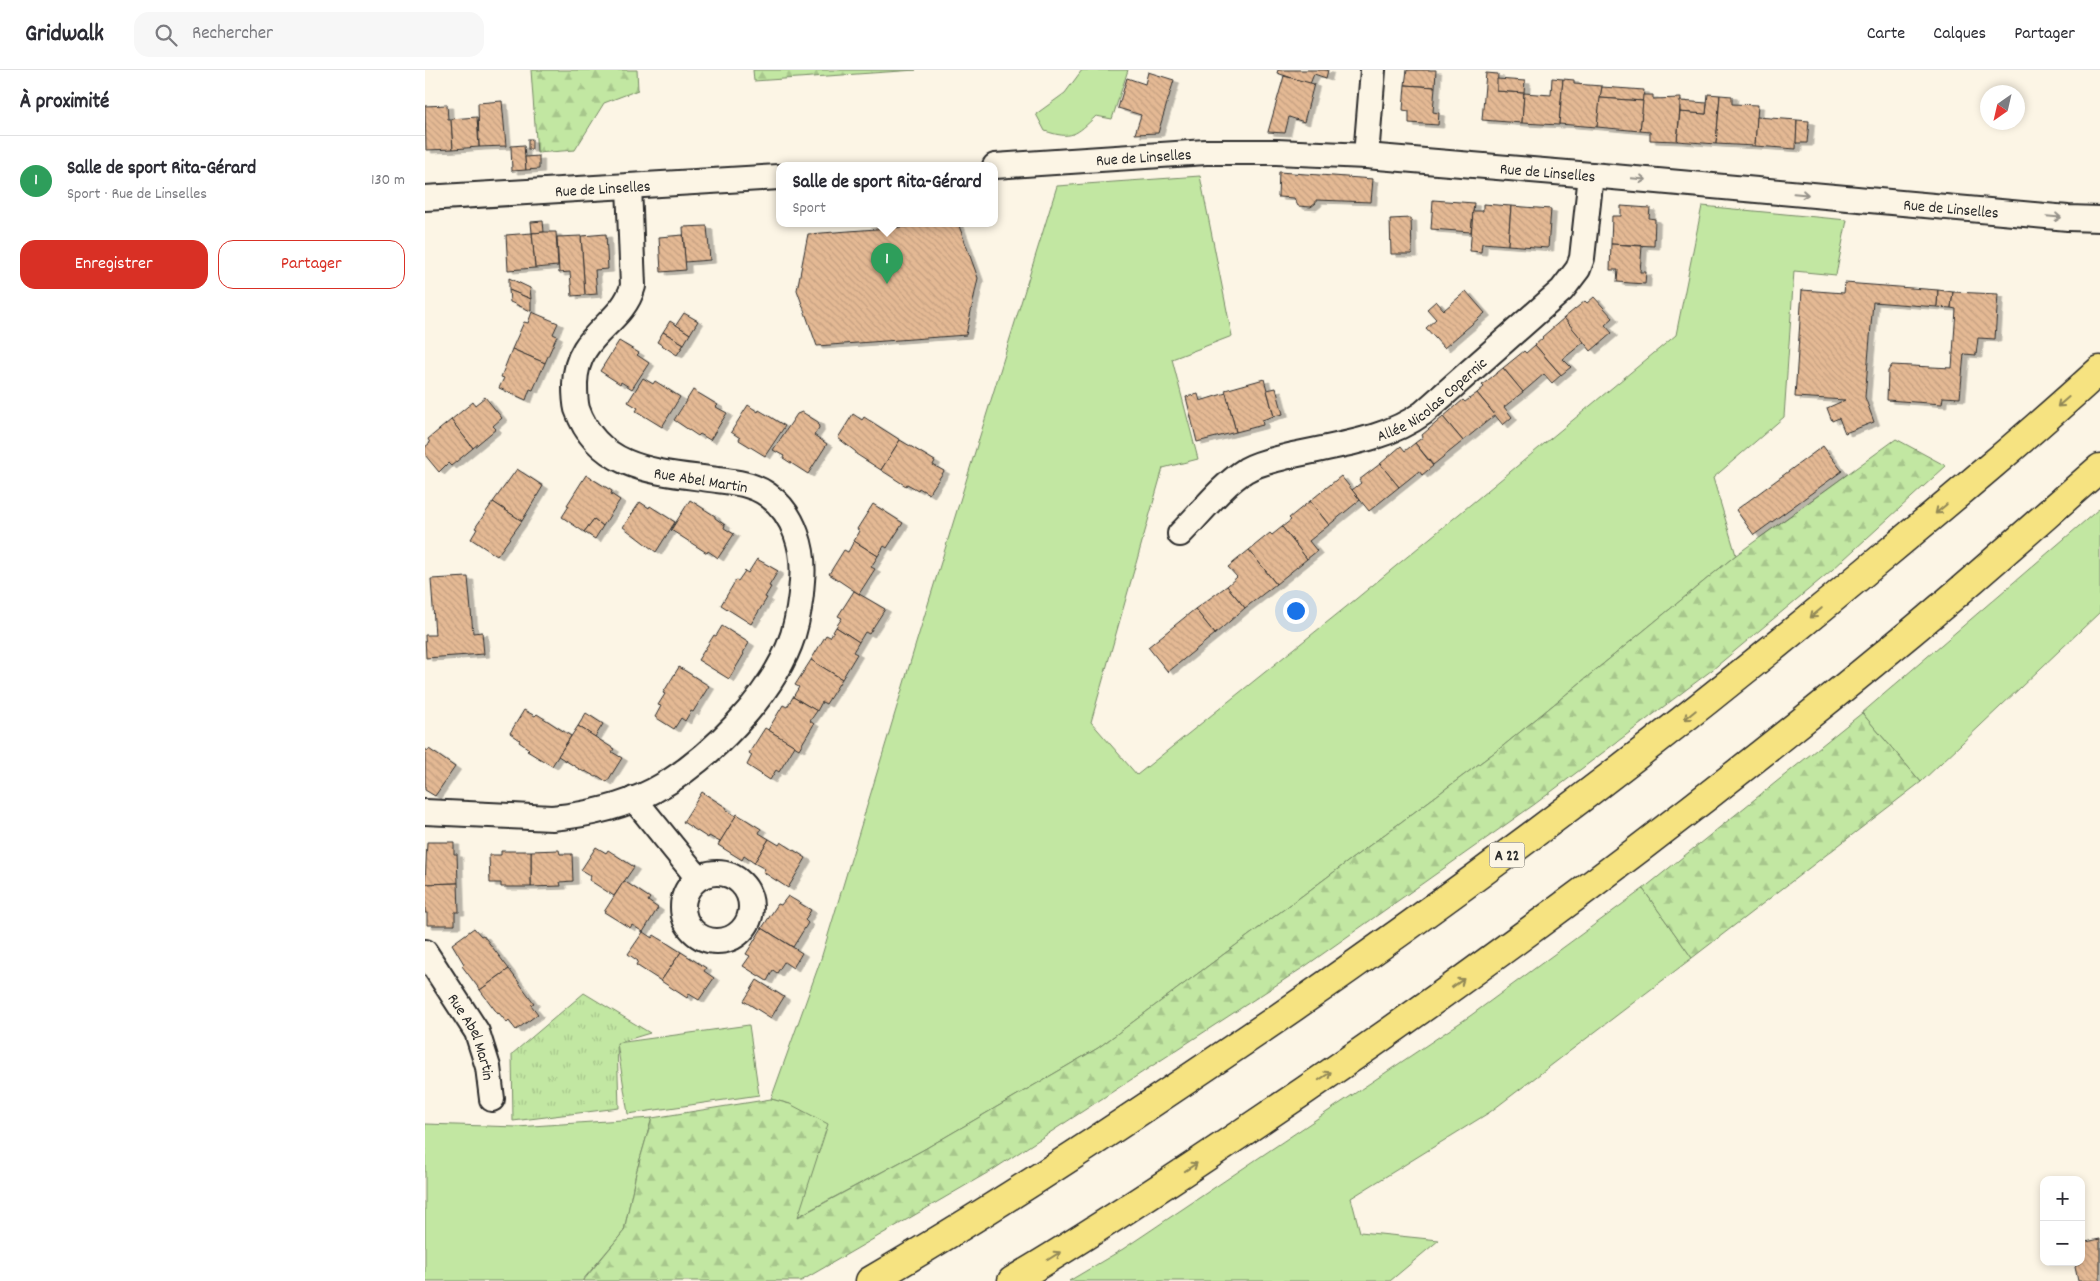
<!DOCTYPE html>
<html lang="fr">
<head>
<meta charset="utf-8">
<style>
	:root { --surface:#fff; --page:#f7f7f7; --text:#2b2b33; --muted:#7c7c81; --line:#e1e1e2; --accent:#d93025 }
	body { margin:0; font-family:Dekko,sans-serif; background:var(--page); color:var(--text) }
	.controls { position:absolute; right:15px; bottom:15px; display:grid; overflow:hidden; border-radius:10px; box-shadow:0 2px 8px #0003 }
	.controls button { width:45px; height:45px; display:grid; place-items:center; padding:0; border:0; border-bottom:1px solid var(--line); background:var(--surface); color:var(--text); font:25px sans-serif }
	.compass { position:absolute; left:1555px; top:15px; width:45px; height:45px; border-radius:50%; background:var(--surface); box-shadow:0 2px 8px #0003; rotate:214deg }
	.you { position:absolute; left:870px; top:540px; width:18px; height:18px; margin:-12px; border:4px solid #fff; border-radius:50%; background:#1a73e8; box-shadow:0 0 0 8px #1a73e833 }
	.badge { display:grid; place-items:center; width:32px; height:32px; border-radius:50%; background:var(--accent); color:#fff; font-size:16px; font-weight:700 }
	.pin { position:absolute; translate:-50% -41px; filter:drop-shadow(0 1px 2px #0008) }
	.pin::after { content:''; position:absolute; top:26px; width:18px; height:15px; background:inherit; clip-path:polygon(0 0,100% 0,50% 100%) }
	.popup { position:absolute; left:351px; top:92px; width:222px; height:65px; box-sizing:border-box; display:grid; place-content:center; border-radius:10px; background:var(--surface); filter:drop-shadow(0 1px 4px #0005); font-size:16px; white-space:nowrap; color:var(--muted) }
	.popup b { font-size:19px; color:var(--text) }
	.popup::after { content:''; position:absolute; left:50%; top:100%; margin-left:-10px; border:10px solid transparent; border-top-color:var(--surface) }
	.list { margin:0; padding:0; list-style:none }
	h2 { display:flex; justify-content:space-between; align-items:center; height:65px; margin:0; padding:0 20px; font-size:21px }
	h2 small { font-size:16px; font-weight:400; color:var(--muted) }
	.list li { display:grid; grid-template-columns:32px 1fr auto; gap:15px; align-items:center; box-sizing:border-box; height:90px; padding:0 20px; border-top:1px solid var(--line) }
	.list b { display:block; font-size:19px; white-space:nowrap }
	.list p { margin:0; font-size:16px; white-space:nowrap; color:var(--muted) }
	.list em { font-size:16px; font-style:normal; color:var(--muted) }
	.actions { display:flex; gap:10px; padding:15px 20px }
	.actions a { flex:1; padding:11px 0; border:1px solid var(--accent); border-radius:15px; text-align:center; font-size:18px; color:var(--accent) }
	.actions .main { background:var(--accent); color:#fff }
	.icon { flex:none; width:28px; height:28px; fill:none; stroke:currentColor; stroke-width:2; stroke-linecap:round; stroke-linejoin:round }
	.map { position:relative; flex:none; width:1675px; height:1211px; overflow:hidden }
	header { display:flex; align-items:center; gap:30px; box-sizing:border-box; height:70px; padding:0 25px; background:var(--surface); border-bottom:1px solid var(--line) }
	header strong { font-size:24px }
	nav { display:flex; gap:28px; margin-inline-start:auto; font-size:18px }
	.search { width:350px; height:45px; background:var(--page); display:flex; align-items:center; gap:12px; box-sizing:border-box; padding:0 18px; border-radius:15px; color:var(--muted); font-size:19px }
	main { display:flex }
	aside { flex:1; background:var(--surface) }
	.map>svg:first-child { display:block }
</style>
</head>
<body>
<header>
<strong>Gridwalk</strong>
<div class="search"><svg class="icon" aria-label="search" viewBox="0 0 24 24"><circle cx="10" cy="10" r="6"/><path d="M15 15l6 6"/></svg>Rechercher</div>
<nav><a>Carte</a><a>Calques</a><a>Partager</a></nav>
</header>
<main>
<aside>
<h2>À proximité<small></small></h2>
<ul class="list">
<li><span class="badge" style="background:#2e9e5b">1</span><div><b>Salle de sport Rita-Gérard</b><p>Sport · Rue de Linselles</p></div><em>130 m</em></li>
</ul>
<div class="actions"><a class="main">Enregistrer</a><a>Partager</a></div>
</aside>
<div class="map">
<svg width="1675" height="1211" viewBox="0 0 1675 1211">
	<defs>
		<pattern id="forest-firs" width="22" height="20" patternUnits="userSpaceOnUse" patternTransform="scale(1.25)"><rect width="22" height="20" fill="#c2e7a2"/><path d="M5 1l3.5 6h-7zM16 11l3.5 6h-7z" fill="#a7c68c"/></pattern>
		<pattern id="park-tufts" width="24" height="20" patternUnits="userSpaceOnUse" patternTransform="scale(1.25)"><rect width="24" height="20" fill="#c2e7a2"/><path d="M3 7l-1-3M5 7V3M7 7l1-3M15 17l-1-3M17 17v-4M19 17l1-3" fill="none" stroke="#a7c68c"/></pattern>
		<pattern id="building-back-hatch" width="6" height="6" patternUnits="userSpaceOnUse" patternTransform="scale(1.25)"><rect width="6" height="6" fill="#e4b994"/><path d="M-1 5l2 2M0 0l6 6M5-1l2 2" fill="none" stroke="#c49f80"/></pattern>
		<filter id="shadow"><feDropShadow dx="5.5" dy="3" stdDeviation="0" flood-color="#0004"/></filter>
	</defs>
	<rect width="100%" height="100%" fill="#fcf5e5"/>
	<filter id="ink" filterUnits="userSpaceOnUse"><feTurbulence type="fractalNoise" baseFrequency=".02" numOctaves="2"/><feDisplacementMap in="SourceGraphic" scale="10" xChannelSelector="R" yChannelSelector="G"/><feConvolveMatrix kernelMatrix="1 2 1 2 8 2 1 2 1" color-interpolation-filters="sRGB"/></filter>
	<g filter="url(#ink)">
		<g fill="#c2e7a2" stroke="#768966">
			<path d="M657,0H703L687,49L671,46C651,65 647,70 620,61L611,44L640,23Z"/>
			<polygon points="775,106 807,266 747,289 773,389 738,398 666,652 712,705 931,529 1251,265 1277,136 1422,150 1411,205 1369,201 1359,347 1288,408 1311,485 1078,676 673,978 498,1080 372,1147 365,1034 346,1029 395,892 492,570 632,116"/>
			<polygon points="1675,438 1675,542 1496,712 1437,643"/>
			<polygon points="1218,819 1267,888 1065,1042 926,1128 935,1162 1014,1170 965,1211 644,1211 698,1179 1045,946"/>
			<polygon points="324,955 334,1025 203,1044 192,973"/>
			<polygon points="227,1048 211,1103 199,1161 157,1211 0,1211 0,1054 92,1057"/>
		</g>
		<g fill="url(#forest-firs)" stroke="#768966">
			<polygon points="106,0 212,0 213,20 179,33 150,80 112,83"/>
			<polygon points="328,0 491,0 329,11"/>
			<polygon points="1471,369 1521,396 1407,500 1287,600 1110,734 882,895 569,1099 376,1211 158,1211 199,1161 211,1103 227,1048 346,1029 365,1034 403,1054 373,1147 498,1080 673,978 1078,676 1311,485"/>
			<polygon points="1437,643 1496,712 1267,888 1218,819"/>
		</g>
		<polygon fill="url(#park-tufts)" stroke="#768966" points="159,923 225,963 192,973 194,1038 88,1051 87,984"/>
		<g fill="url(#building-back-hatch)" stroke="#2b2b2b" filter="url(#shadow)">
			<polygon points="853,0 903,0 901,8 889,4 885,14 852,3"/>
			<polygon points="982,0 1011,0 1010,17 980,15"/>
			<polygon points="723,2 749,10 733,63 710,64 716,45 693,38 702,8 720,14"/>
			<polygon points="1061,3 1073,4 1072,21 1099,23 1097,53 1057,50"/>
			<polygon points="859,6 889,14 879,52 864,47 860,63 843,62"/>
			<polygon points="1127,8 1138,9 1134,55 1097,53 1099,23 1126,25"/>
			<polygon points="1072,9 1100,11 1099,23 1072,21"/>
			<polygon points="1138,9 1149,10 1149,14 1177,16 1172,57 1134,54"/>
			<polygon points="980,15 1010,17 1008,42 1014,43 1013,55 984,53 984,41 978,40"/>
			<polygon points="1177,17 1219,20 1218,31 1175,28"/>
			<polygon points="1283,24 1295,25 1291,74 1252,71 1255,42 1281,44"/>
			<polygon points="1218,25 1228,25 1228,29 1256,28 1252,71 1225,70 1225,62 1215,61"/>
			<polygon points="1295,25 1307,26 1307,34 1333,35 1330,76 1291,74"/>
			<polygon points="1175,28 1218,31 1215,61 1172,57"/>
			<polygon points="77,31 81,76 54,77 53,33"/>
			<polygon points="1255,31 1282,33 1281,44 1255,42"/>
			<polygon points="22,35 23,49 26,49 28,79 1,80 0,36"/>
			<polygon points="52,47 54,77 28,79 26,49"/>
			<polygon points="1332,47 1372,50 1371,79 1330,76"/>
			<polygon points="1372,50 1384,51 1382,73 1371,73"/>
			<rect x="103" y="69" width="4" height="10"/>
			<polygon points="99,75 101,100 87,101 86,76"/>
			<polygon points="114,86 114,99 101,100 100,87"/>
			<polygon points="854,102 948,109 946,132 891,130 891,133 886,137 873,136 869,128 853,127"/>
			<polygon points="1008,130 1049,133 1046,162 1006,159"/>
			<polygon points="1058,134 1086,136 1083,175 1057,173 1056,182 1045,181 1048,141 1058,141"/>
			<polygon points="1086,136 1126,139 1123,178 1083,175"/>
			<polygon points="1196,136 1225,138 1224,148 1230,149 1229,176 1186,174 1187,146 1196,146"/>
			<polygon points="986,148 987,184 966,184 965,149"/>
			<polygon points="118,151 119,162 107,163 106,152"/>
			<polygon points="533,153 553,208 541,265 392,276 372,220 383,164"/>
			<polygon points="282,156 285,190 260,192 258,157"/>
			<polygon points="119,162 131,162 133,196 110,198 107,163"/>
			<polygon points="107,163 110,198 83,200 81,165"/>
			<polygon points="181,164 183,199 170,200 172,224 160,225 156,166"/>
			<polygon points="258,165 261,200 236,202 234,167"/>
			<polygon points="156,166 160,225 147,226 145,202 134,203 132,167"/>
			<polygon points="1186,174 1217,176 1215,202 1221,202 1220,214 1192,212 1193,200 1185,200"/>
			<polygon points="84,208 105,218 106,229 84,220"/>
			<polygon points="1420,213 1513,220 1512,237 1448,232 1440,327 1449,352 1420,363 1414,348 1407,351 1402,338 1420,330 1370,327 1377,220 1419,223"/>
			<polygon points="84,220 106,229 106,241 85,232"/>
			<polygon points="1513,220 1528,222 1526,238 1512,237"/>
			<polygon points="1041,221 1060,243 1019,278 1001,258 1011,249 1002,239 1011,231 1019,240"/>
			<polygon points="1528,222 1573,224 1570,269 1553,268 1551,285 1539,284 1535,328 1518,327 1517,334 1462,330 1463,301 1467,295 1527,298 1531,239 1526,238"/>
			<polygon points="1169,227 1188,248 1180,255 1187,263 1166,281 1139,248 1160,231 1162,233"/>
			<polygon points="107,242 133,253 128,264 132,266 120,293 87,279 99,252 103,253"/>
			<polygon points="259,243 273,251 265,264 251,255"/>
			<polygon points="1139,248 1159,272 1138,289 1146,297 1136,305 1110,275 1118,268 1117,267"/>
			<polygon points="245,251 265,264 259,274 238,262"/>
			<polygon points="238,262 259,274 252,285 232,272"/>
			<polygon points="194,271 214,283 212,285 224,293 207,319 196,312 195,314 175,301"/>
			<polygon points="1110,275 1136,305 1127,313 1119,304 1098,322 1078,298 1099,281 1101,283"/>
			<polygon points="87,279 120,293 108,320 105,319 101,330 74,318 79,308 76,307"/>
			<polygon points="1078,298 1098,322 1079,337 1087,347 1078,355 1052,323 1059,317 1057,315"/>
			<polygon points="218,308 228,314 230,311 255,327 237,357 211,341 213,338 203,332"/>
			<polygon points="839,309 849,346 837,350 838,355 811,362 800,320"/>
			<polygon points="851,318 858,344 849,346 842,320"/>
			<polygon points="268,320 293,335 291,337 302,343 285,370 275,364 273,366 249,350"/>
			<polygon points="801,323 811,362 772,372 761,327 773,324 775,331"/>
			<polygon points="1052,323 1070,345 1038,371 1018,347 1038,330 1040,332"/>
			<polygon points="60,327 77,348 68,356 71,359 48,378 26,350 48,332 50,335"/>
			<polygon points="323,335 333,342 334,340 360,356 340,386 314,370 315,368 306,362"/>
			<polygon points="377,342 393,352 394,358 389,365 402,374 383,404 358,388 359,386 348,380 372,344"/>
			<polygon points="428,344 437,350 439,347 475,370 456,400 431,384 431,382 413,368"/>
			<polygon points="1018,347 1038,371 1008,395 990,373 998,367 997,365"/>
			<polygon points="26,350 48,378 26,396 23,393 14,402 0,385 0,377 5,373 3,369"/>
			<polygon points="475,370 510,391 508,395 519,401 504,424 494,418 493,420 482,414 481,416 456,400"/>
			<polygon points="990,373 1008,396 997,405 994,401 974,417 955,394 976,376 980,381"/>
			<polygon points="1398,376 1417,401 1329,465 1311,440"/>
			<polygon points="955,394 974,417 944,441 927,420 936,413 934,410"/>
			<polygon points="92,399 118,416 97,451 68,432"/>
			<polygon points="161,405 187,421 186,424 195,430 178,456 169,449 159,462 137,447 144,436 142,435"/>
			<polygon points="916,406 935,430 904,455 885,431"/>
			<polygon points="265,430 290,446 290,448 300,455 299,458 309,464 293,488 283,481 282,483 246,460"/>
			<polygon points="885,431 904,455 884,471 892,481 882,489 857,457 866,450 864,448"/>
			<polygon points="68,432 97,451 72,486 46,469 52,459 50,458"/>
			<polygon points="215,432 224,438 225,436 250,452 231,482 198,457"/>
			<polygon points="448,434 478,453 462,478 459,476 453,486 429,471 435,461 432,459"/>
			<polygon points="169,449 178,456 170,469 159,462"/>
			<polygon points="857,457 882,489 851,514 824,480 845,463 847,465"/>
			<polygon points="429,471 453,486 446,497 450,499 434,524 404,504 419,480 423,482"/>
			<polygon points="824,480 851,514 820,538 802,516 812,507 803,497"/>
			<polygon points="332,489 353,501 344,516 346,517 340,527 342,528 326,554 296,535 311,510 313,511 320,501 323,503"/>
			<polygon points="43,507 48,563 57,562 59,584 1,588 0,565 10,565 6,509"/>
			<polygon points="802,516 820,538 790,564 770,539"/>
			<polygon points="429,521 460,539 444,564 440,562 434,572 411,557 417,548 413,546"/>
			<polygon points="770,539 790,564 743,602 723,577"/>
			<polygon points="297,556 324,573 318,583 319,584 304,609 273,590 289,565 291,566"/>
			<polygon points="411,557 434,572 428,582 432,584 417,609 386,590 401,565 405,567"/>
			<polygon points="386,590 417,609 401,634 397,632 392,641 368,627 374,617 370,615"/>
			<polygon points="254,597 284,616 268,642 266,641 260,651 256,648 249,659 230,647 236,636 233,635 240,624 238,623"/>
			<polygon points="368,627 392,641 385,651 389,654 374,679 343,660 358,635 362,637"/>
			<polygon points="99,640 110,646 112,644 146,666 127,696 102,681 104,679 94,672 95,670 85,663"/>
			<polygon points="161,643 178,654 170,667 153,656"/>
			<polygon points="153,656 189,679 187,682 197,688 182,712 173,706 171,707 160,701 159,702 133,686"/>
			<polygon points="340,658 370,676 354,702 351,700 345,710 322,695 327,685 324,683"/>
			<polygon points="0,679 3,681 4,679 30,697 10,726 0,720"/>
			<polygon points="277,722 302,738 301,740 311,746 295,772 284,766 283,768 258,752"/>
			<polygon points="312,744 336,759 334,763 344,769 329,793 319,786 317,790 293,775"/>
			<polygon points="344,769 354,775 356,772 381,788 363,818 338,802 340,799 329,793"/>
			<polygon points="2,772 29,772 29,784 32,784 33,813 0,814"/>
			<polygon points="171,777 181,783 183,780 209,797 189,826 164,810 166,806 156,800"/>
			<polygon points="134,780 135,784 147,784 148,811 135,812 136,816 106,817 106,781"/>
			<polygon points="76,781 106,781 106,817 76,817 76,813 65,813 64,785 76,785"/>
			<polygon points="199,811 225,828 223,831 233,838 218,862 207,855 205,858 179,842"/>
			<polygon points="33,813 34,842 30,842 30,855 2,855 2,843 0,843 0,814"/>
			<polygon points="363,826 386,840 380,850 383,853 368,877 337,858 353,834 356,835"/>
			<polygon points="49,858 56,866 58,865 84,899 55,920 37,896 39,894 27,874"/>
			<polygon points="337,858 377,883 368,898 359,892 352,903 348,900 342,911 318,896 325,886 321,884"/>
			<polygon points="218,862 227,868 229,865 256,882 236,911 211,895 213,891 203,884"/>
			<polygon points="256,882 281,898 279,901 289,908 274,930 264,924 262,928 236,911"/>
			<polygon points="84,899 109,933 106,935 113,944 91,960 84,951 82,953 74,943 73,944 55,920"/>
			<polygon points="332,910 359,927 346,948 319,931"/>
			<polygon points="1675,1169 1675,1211 1653,1211 1650,1197 1656,1192 1656,1173"/>
		</g>
		<g fill="none" stroke-linecap="round" stroke-linejoin="round">
			<g stroke="#2b2b2b" stroke-width="28">
				<g id="minor">
					<polyline points="941,86 948,0"/>
					<path id="s1" d="M570,96L781,82H851L941,86L1166,105L1643,148L1675,149"/>
					<path id="s2" d="M0,128L354,107"/>
					<path id="s3" d="M755,464C776,443 796,416 821,400C835,392 853,389 868,385C912,375 961,370 998,343L1137,220L1153,199L1157,188L1166,105"/>
					<polyline points="209,729 273,808"/>
					<path d="M0,742L127,748C161,745 197,737 228,721C282,692 349,625 368,565C373,548 376,529 377,511C380,481 370,444 343,425C328,414 310,412 292,410C236,402 174,402 152,339C150,331 150,322 150,314C151,263 197,256 208,216L204,116"/>
					<circle cx="292" cy="837" r="34"/>
					<path id="s4" d="M0,882L52,962L63,997L67,1029"/>
				</g>
			</g>
			<g stroke="#2b2b2b" stroke-width="31">
				<g id="motorway">
					<path d="M445,1211C585,1130 719,1039 853,948C1062,804 1264,650 1459,486C1532,425 1605,364 1675,300"/>
					<path d="M587,1211C687,1151 783,1086 879,1021C1088,878 1290,725 1484,564C1549,510 1612,453 1675,398"/>
				</g>
			</g>
			<use href="#minor" stroke="#fcf5e5" stroke-width="24"/>
			<use href="#motorway" stroke="#f6e381" stroke-width="28"/>
		</g>
		<defs><path id="oneway-shaft" d="M-6 0H5M1.5-3L5.5 0L1.5 3" fill="none" stroke-width="1.6" stroke-linecap="round" stroke-linejoin="round" transform="scale(1.25)"/></defs>
		<g stroke="#949088">
			<use href="#oneway-shaft" transform="translate(1214 109) rotate(5)"/>
			<use href="#oneway-shaft" transform="translate(1376 124) rotate(5)"/>
			<use href="#oneway-shaft" transform="translate(1629 147) rotate(5)"/>
		</g>
		<g stroke="#908756">
			<use href="#oneway-shaft" transform="translate(1638 332) rotate(139)"/>
			<use href="#oneway-shaft" transform="translate(1516 439) rotate(140)"/>
			<use href="#oneway-shaft" transform="translate(1391 543) rotate(140)"/>
			<use href="#oneway-shaft" transform="translate(1265 645) rotate(141)"/>
			<use href="#oneway-shaft" transform="translate(1033 913) rotate(-36)"/>
			<use href="#oneway-shaft" transform="translate(900 1006) rotate(-34)"/>
			<use href="#oneway-shaft" transform="translate(766 1097) rotate(-34)"/>
			<use href="#oneway-shaft" transform="translate(629 1186) rotate(-32)"/>
		</g>
	</g>
	<g text-anchor="middle" stroke-width="4.5" stroke-linejoin="round" paint-order="stroke">
		<rect fill="#fcf5e5" stroke="#6a6863" stroke-width="1" x="1064.5" y="772.5" width="35" height="25" rx="4"/>
		<g font-size="15" font-weight="bold" fill="#2b2b2b">
			<text x="1082" y="790">A 22</text>
		</g>
		<g font-size="16" fill="#2b2b2b" stroke="#fcf5e5">
			<text dy="6" stroke="none"><textPath href="#s1" startOffset="149">Rue de Linselles</textPath></text>
			<text dy="6" stroke="none"><textPath href="#s1" startOffset="554">Rue de Linselles</textPath></text>
			<text dy="6" stroke="none"><textPath href="#s2" startOffset="178">Rue de Linselles</textPath></text>
			<text dy="6" stroke="none"><textPath href="#s1" startOffset="959">Rue de Linselles</textPath></text>
			<text dy="6" stroke="none"><textPath href="#s3" startOffset="294">Allée Nicolas Copernic</textPath></text>
			<text transform="translate(276 409) rotate(9)" y="6">Rue Abel Martin</text>
			<text dy="6" stroke="none"><textPath href="#s4" startOffset="98">Rue Abel Martin</textPath></text>
		</g>
	</g>
</svg>
<div class="controls">
<button>+</button>
<button>−</button>
</div>
<svg class="compass" viewBox="-18 -18 36 36"><path d="M0-13l5 13h-10z" fill="#e53935"/><path d="M0 13l5-13h-10z" fill="#7c7c81"/></svg>
<div class="you"></div>
<div class="pin badge" style="left:462px;top:214px;background:#2e9e5b">1</div>
<div class="popup"><b>Salle de sport Rita-Gérard</b>Sport</div>
</div>
</main>
</body>
</html>
